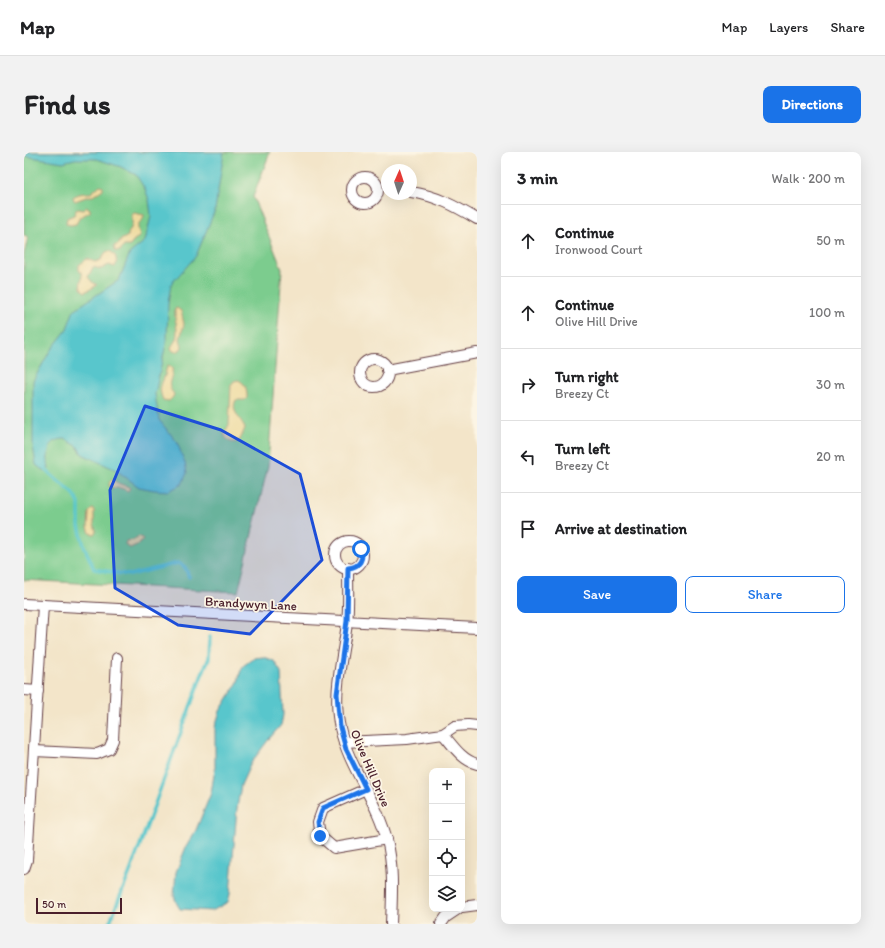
<!DOCTYPE html>
<html lang="en">
<head>
<meta charset="utf-8">
<style>
	:root { --surface:#fff; --page:#f2f2f2; --text:#202124; --muted:#757577; --line:#e0e0e0; --accent:#1a73e8 }
	body { margin:0; font-family:Itim,sans-serif; background:var(--page); color:var(--text) }
	.controls { position:absolute; right:12px; bottom:12px; display:grid; overflow:hidden; border-radius:8px; box-shadow:0 4px 16px #0002 }
	.controls button { width:36px; height:36px; display:grid; place-items:center; padding:0; border:0; border-bottom:1px solid var(--line); background:var(--surface); color:var(--text); font:20px sans-serif }
	.compass { position:absolute; left:357px; top:12px; width:36px; height:36px; border-radius:50%; background:var(--surface); box-shadow:0 4px 16px #0002; rotate:3deg }
	.scale { position:absolute; left:12px; bottom:10px; width:86px; box-sizing:border-box; padding-left:4px; border:2px solid #4a1f2b; border-top:0; font-size:11px; line-height:14px; white-space:nowrap; color:#4a1f2b; -webkit-text-stroke:3px #fcf5e5; paint-order:stroke }
	.stop { position:absolute; width:12px; height:12px; margin:-9px; border:3px solid #1a73e8; border-radius:50%; background:#fff }
	.stop.end { background:#1a73e8; border-color:#fff; box-shadow:0 1px 4px #0008 }
	.list { margin:0; padding:0; list-style:none }
	h2 { display:flex; justify-content:space-between; align-items:center; height:52px; margin:0; padding:0 16px; font-size:17px }
	h2 small { font-size:13px; font-weight:400; color:var(--muted) }
	.list li { display:grid; grid-template-columns:26px 1fr auto; gap:12px; align-items:center; box-sizing:border-box; height:72px; padding:0 16px; border-top:1px solid var(--line) }
	.list b { display:block; font-size:15px; white-space:nowrap }
	.list p { margin:0; font-size:13px; white-space:nowrap; color:var(--muted) }
	.list em { font-size:13px; font-style:normal; color:var(--muted) }
	.actions { display:flex; gap:8px; padding:12px 16px }
	.actions a { flex:1; padding:9px 0; border:1px solid var(--accent); border-radius:8px; text-align:center; font-size:14px; color:var(--accent) }
	.actions .main { background:var(--accent); color:#fff }
	.icon { flex:none; width:22px; height:22px; fill:none; stroke:currentColor; stroke-width:2; stroke-linecap:round; stroke-linejoin:round }
	.map { position:relative; flex:none; width:453px; height:772px; overflow:hidden; border-radius:8px }
	header { display:flex; align-items:center; gap:24px; box-sizing:border-box; height:56px; padding:0 20px; background:var(--surface); border-bottom:1px solid var(--line) }
	header strong { font-size:19px }
	nav { display:flex; gap:22px; margin-inline-start:auto; font-size:14px }
	.intro { display:flex; align-items:center; justify-content:space-between; box-sizing:border-box; height:96px; padding:0 24px }
	h1 { margin:0; font-size:28px }
	.button { padding:10px 18px; border-radius:8px; background:var(--accent); color:#fff; font-size:14px; font-weight:700 }
	main { display:flex; gap:24px; padding:0 24px }
	aside { flex:1; background:var(--surface); border-radius:8px; box-shadow:0 4px 16px #0002 }
	.map>svg:first-child { display:block }
</style>
</head>
<body>
<header>
<strong>Map</strong>
<nav><a>Map</a><a>Layers</a><a>Share</a></nav>
</header>
<div class="intro"><h1>Find us</h1><a class="button">Directions</a></div>
<main>
<div class="map">
<svg width="453" height="772" viewBox="0 0 453 772">
	<rect width="100%" height="100%" fill="#fcf5e5"/>
	<filter id="ink" filterUnits="userSpaceOnUse"><feTurbulence type="fractalNoise" baseFrequency=".025" numOctaves="2"/><feDisplacementMap in="SourceGraphic" scale="8" xChannelSelector="R" yChannelSelector="G"/><feConvolveMatrix kernelMatrix="1 2 1 2 8 2 1 2 1" color-interpolation-filters="sRGB"/></filter>
	<filter id="wash" filterUnits="userSpaceOnUse"><feTurbulence type="fractalNoise" baseFrequency=".012" numOctaves="4" result="noise"/><feDisplacementMap in="SourceGraphic" scale="16" xChannelSelector="R" yChannelSelector="G"/><feGaussianBlur stdDeviation="0.9" result="paint"/><feColorMatrix in="noise" values="0 0 0 0 0 0 0 0 0 0 0 0 0 0 0 0 0 1.4 0 .05"/><feComposite in="paint" operator="in"/></filter>
	<g filter="url(#wash)">
		<rect width="100%" height="100%" fill="#f3e5c9"/>
		<polygon fill="#7ccc8e" stroke="#63765c" points="0,0 246,0 229,45 258,117 244,314 214,440 0,428 0,103 4,85 0,83"/>
		<g fill="#eeda9e" stroke="#9c7c64">
			<path d="M76,33L79,34V37L69,44H65L51,49L50,48L49,45C55,41 61,41 67,41Z"/>
			<polygon points="63,55 66,57 66,60 56,65 52,72 47,73 42,72 43,66 50,63 52,58 55,57 59,58"/>
			<path d="M110,61L120,63C119,73 110,70 116,83L115,85L110,88L106,94H100L96,99H91L90,94L95,92L97,88L104,84C104,80 106,79 107,76C109,71 108,68 108,63Z"/>
			<path d="M84,99C92,100 94,109 91,115L85,113L77,117L69,115L64,125L68,130L72,132V134L61,140C53,135 58,129 58,122L55,118V113L63,107L71,110L77,108L81,101Z"/>
			<path d="M153,156L157,159L160,172L156,187L158,194L157,197L152,200L149,199L147,196C148,193 151,190 152,187C155,177 150,167 151,157Z"/>
			<path d="M144,214L148,216C150,227 140,231 150,242L149,245L145,249L139,248C135,238 136,235 140,226C142,222 141,218 144,214Z"/>
			<path d="M214,228C222,231 223,238 223,246L221,248H212C206,259 217,266 221,276L216,288C209,293 202,290 200,281L205,273L207,233L210,229Z"/>
			<path d="M88,328C93,329 92,331 96,332C100,334 102,333 106,336L104,339L97,336H88L85,334L86,329Z"/>
			<polygon points="68,357 70,358 70,372 72,379 70,382 66,381 64,375 65,360"/>
			<polygon points="115,384 119,387 115,392 106,396 101,393 102,389 109,388"/>
		</g>
		<g fill="#58c6cc" stroke="#51727c">
			<path d="M0,0H200L191,58L172,104L147,132L144,152L143,187L131,242L135,268L153,290L161,311L163,321L158,332L145,339L130,338L115,335L92,318L58,302L53,294L41,287C38,287 33,288 31,289C23,295 23,308 25,317L21,320L12,313L9,294V229L26,199L42,179L50,158L95,128L106,101L121,89L127,64L125,48L121,37L112,23L97,15L73,7H51L39,10L0,4Z"/>
			<polygon points="239,505 250,509 257,520 259,563 257,573 245,587 227,611 217,633 213,656 206,742 204,750 188,759 156,757 153,752 150,744 152,720 162,695 172,678 187,641 191,617 191,575 196,559 214,530 216,521 219,514 230,506"/>
		</g>
		<g fill="none" stroke-linecap="round" stroke-linejoin="round">
			<g stroke="#58c6cc" stroke-width="3.5">
				<polyline points="22,318 34,329 49,341 55,351 55,374 60,394 70,417 106,423 154,411 161,415 165,425"/>
				<polyline points="85,772 108,715 177,525 185,506 186,485"/>
			</g>
		</g>
	</g>
	<g filter="url(#ink)">
		<g fill="none" stroke-linecap="round" stroke-linejoin="round">
			<g stroke="#633d43" stroke-width="12">
				<g id="minor">
					<circle cx="341" cy="38" r="13"/>
					<path d="M387,40C413,44 431,54 453,67"/>
					<circle cx="350" cy="221" r="14"/>
					<polyline points="363,218 453,201"/>
					<circle cx="325" cy="403" r="14"/>
					<path d="M324,416C324,434 325,453 323,471C319,505 308,542 316,576C325,616 353,648 363,688C370,715 368,744 367,772"/>
					<polyline points="0,452 453,476"/>
					<polyline points="0,538 14,539"/>
					<path d="M419,582C429,594 438,608 453,612"/>
					<polyline points="320,590 383,587 419,582 431,574 444,573 453,574"/>
					<polyline points="10,599 73,602 85,597 89,588 93,506"/>
					<polyline points="342,637 299,656 294,670 296,684 310,696 363,687"/>
					<polyline points="0,717 3,708 19,453"/>
					<polyline points="438,755 453,753"/>
					<polyline points="417,772 422,765 434,757"/>
				</g>
			</g>
			<use href="#minor" stroke="#fff" stroke-width="10"/>
		</g>
	</g>
	<g fill="none" stroke-linecap="round" stroke-linejoin="round" filter="url(#ink)">
		<path stroke="#1a73e8" stroke-width="5" d="M296,684L294,670L299,656L342,637L322,597L316,575L313,542L323,469L324,416C336,415 340,407 337,397"/>
	</g>
	<path fill="#1d4ed8" fill-opacity="0.2" stroke="#1d4ed8" stroke-width="3" stroke-linejoin="round" d="M121,254L197,278L276,322L298,408L226,482L154,473L91,436L86,338Z"/>
	<g text-anchor="middle" stroke-width="3.5" stroke-linejoin="round" paint-order="stroke">
		<g font-size="13" fill="#4a1f2b" stroke="#fcf5e5">
			<text transform="translate(227 451) rotate(3)" y="5">Brandywyn Lane</text>
			<text transform="translate(347 616) rotate(67)" y="5">Olive Hill Drive</text>
		</g>
	</g>
</svg>
<div class="controls">
<button>+</button>
<button>−</button>
<button><svg class="icon" aria-label="locate" viewBox="0 0 24 24"><circle cx="12" cy="12" r="6"/><path d="M12 2v4M12 18v4M2 12h4M18 12h4"/></svg></button>
<button><svg class="icon" aria-label="layers" viewBox="0 0 24 24"><path d="M12 4l9 5-9 5-9-5zM3 14l9 5 9-5"/></svg></button>
</div>
<svg class="compass" viewBox="-18 -18 36 36"><path d="M0-13l5 13h-10z" fill="#e53935"/><path d="M0 13l5-13h-10z" fill="#757577"/></svg>
<div class="scale">50 m</div>
<div class="stop" style="left:337px;top:397px"></div>
<div class="stop end" style="left:296px;top:684px"></div>
</div>
<aside>
<h2>3 min<small>Walk · 200 m</small></h2>
<ul class="list">
<li><svg class="icon" aria-label="ahead" viewBox="0 0 24 24"><path d="M12 20V5M6 11l6-6 6 6"/></svg><div><b>Continue</b><p>Ironwood Court</p></div><em>50 m</em></li>
<li><svg class="icon" aria-label="ahead" viewBox="0 0 24 24"><path d="M12 20V5M6 11l6-6 6 6"/></svg><div><b>Continue</b><p>Olive Hill Drive</p></div><em>100 m</em></li>
<li><svg class="icon" aria-label="right" viewBox="0 0 24 24"><path d="M7 20v-9h11M14 6l5 5-5 5"/></svg><div><b>Turn right</b><p>Breezy Ct</p></div><em>30 m</em></li>
<li><svg class="icon" aria-label="left" viewBox="0 0 24 24"><path d="M17 20v-9H6M10 6l-5 5 5 5"/></svg><div><b>Turn left</b><p>Breezy Ct</p></div><em>20 m</em></li>
<li><svg class="icon" aria-label="arrive" viewBox="0 0 24 24"><path d="M6 21V4h12l-3 4 3 4H6"/></svg><div><b>Arrive at destination</b></div></li>
</ul>
<div class="actions"><a class="main">Save</a><a>Share</a></div>
</aside>
</main>
</body>
</html>
